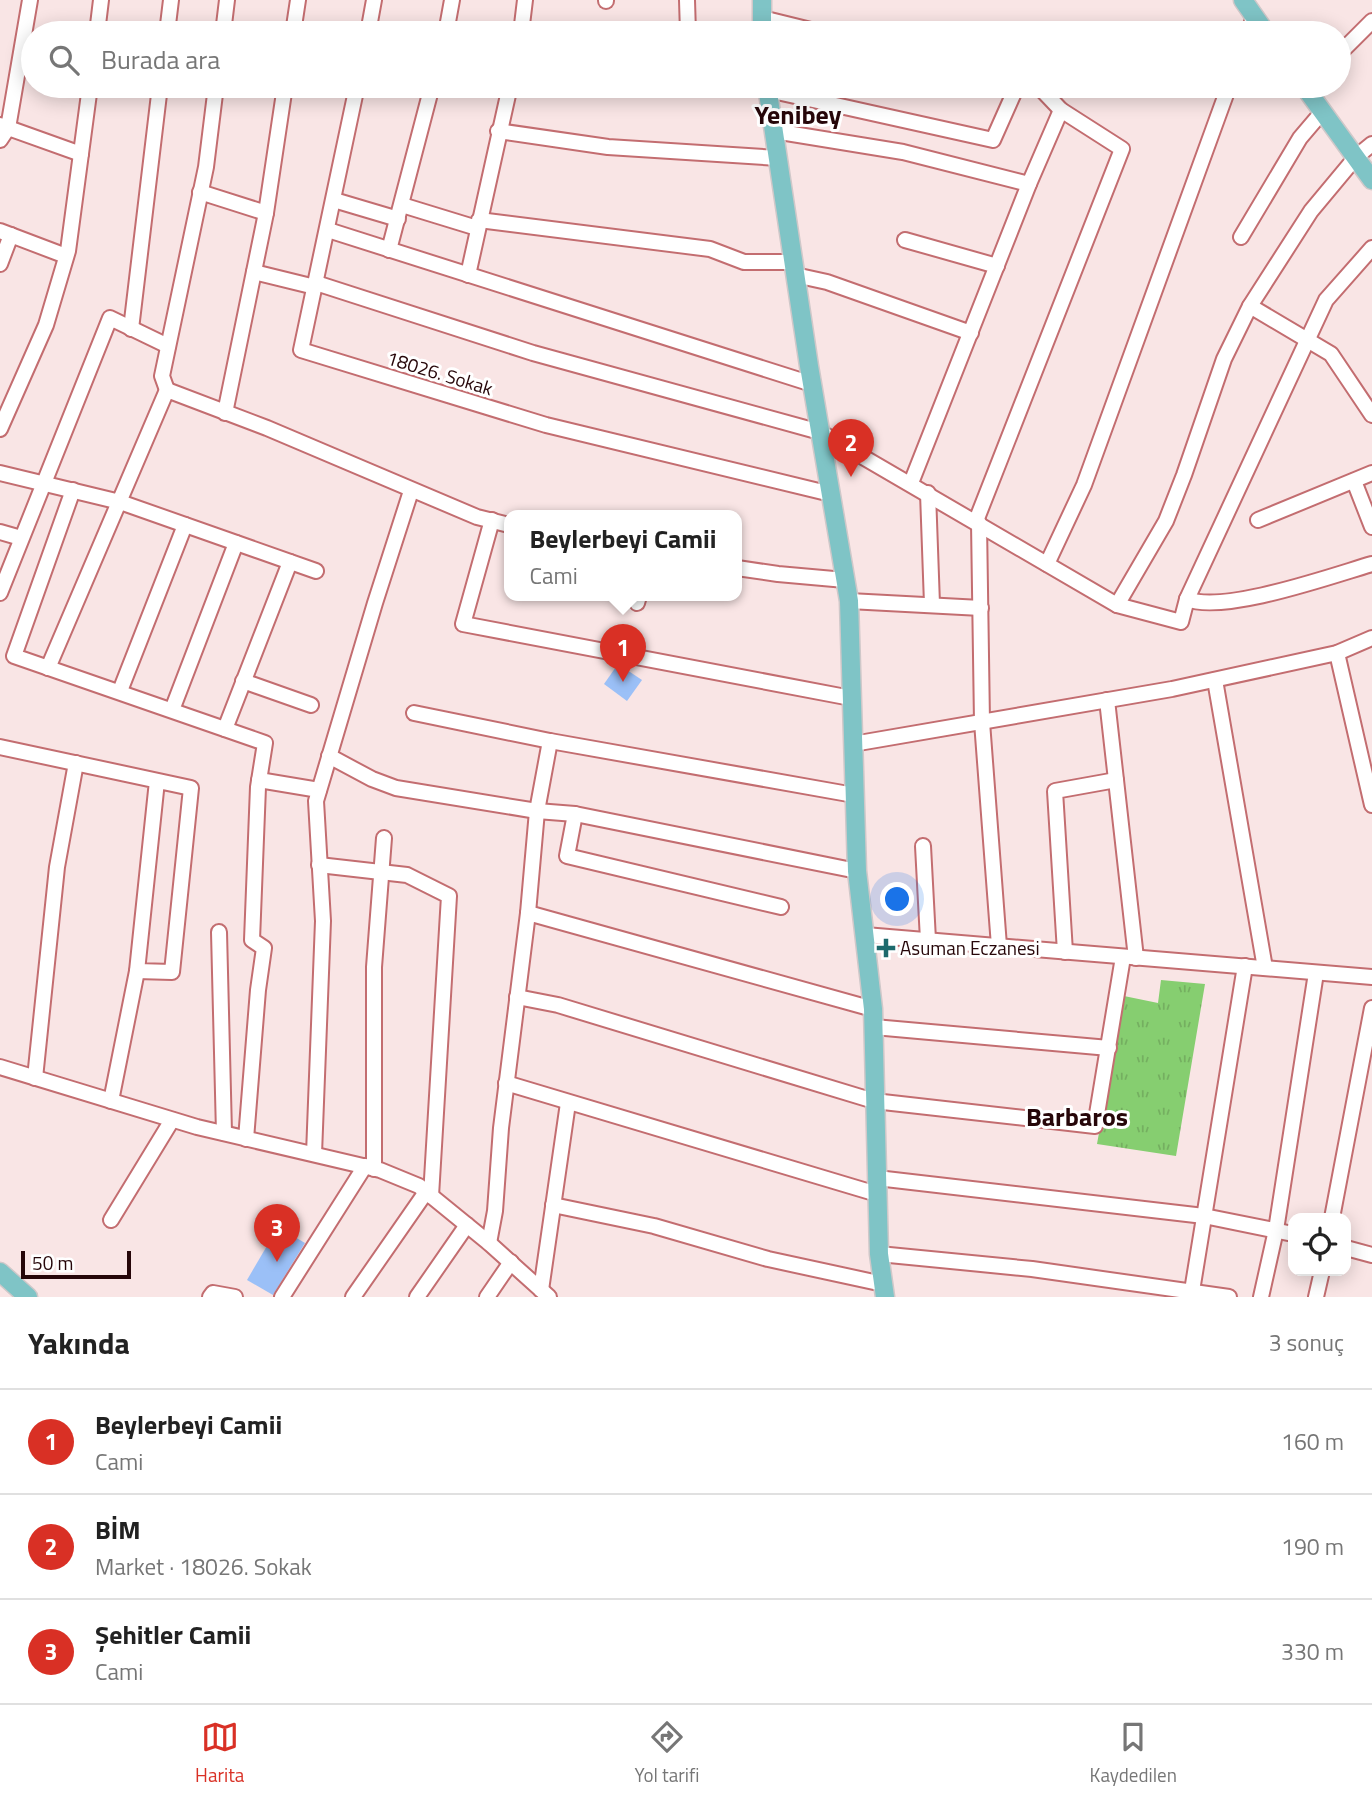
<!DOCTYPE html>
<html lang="tr">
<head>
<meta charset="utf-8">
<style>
	:root { --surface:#fff; --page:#f2f2f2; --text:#222; --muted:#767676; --line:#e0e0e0; --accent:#d93025 }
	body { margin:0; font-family:"Titillium Web",sans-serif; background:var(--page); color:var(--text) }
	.controls { position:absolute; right:21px; bottom:21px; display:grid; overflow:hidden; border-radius:14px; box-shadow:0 4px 18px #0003 }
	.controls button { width:63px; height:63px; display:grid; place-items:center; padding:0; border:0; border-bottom:2px solid var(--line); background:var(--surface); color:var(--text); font:35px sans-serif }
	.scale { position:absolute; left:21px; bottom:18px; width:110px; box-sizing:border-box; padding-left:7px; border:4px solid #260609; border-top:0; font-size:19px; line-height:24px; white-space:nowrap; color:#260609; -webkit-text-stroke:5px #fff; paint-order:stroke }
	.you { position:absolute; left:898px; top:900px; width:24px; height:24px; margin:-18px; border:5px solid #fff; border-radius:50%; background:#1a73e8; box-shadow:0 0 0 10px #1a73e833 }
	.badge { display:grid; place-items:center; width:46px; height:46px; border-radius:50%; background:var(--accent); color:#fff; font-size:23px; font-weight:700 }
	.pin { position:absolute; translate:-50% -58px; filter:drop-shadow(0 2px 4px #0008) }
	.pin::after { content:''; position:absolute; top:37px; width:24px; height:21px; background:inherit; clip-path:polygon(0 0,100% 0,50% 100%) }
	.popup { position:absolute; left:504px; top:510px; width:238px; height:91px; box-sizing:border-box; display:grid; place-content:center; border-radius:14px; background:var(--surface); filter:drop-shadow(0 2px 5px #0005); font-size:23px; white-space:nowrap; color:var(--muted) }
	.popup b { font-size:26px; color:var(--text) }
	.popup::after { content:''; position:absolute; left:50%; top:100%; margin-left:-14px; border:14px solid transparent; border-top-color:var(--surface) }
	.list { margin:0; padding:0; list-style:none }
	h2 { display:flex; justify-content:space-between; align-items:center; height:91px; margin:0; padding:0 28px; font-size:30px }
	h2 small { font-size:23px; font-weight:400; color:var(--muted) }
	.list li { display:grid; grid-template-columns:46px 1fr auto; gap:21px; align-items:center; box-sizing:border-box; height:105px; padding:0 28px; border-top:2px solid var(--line) }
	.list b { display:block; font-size:26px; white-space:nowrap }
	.list p { margin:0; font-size:23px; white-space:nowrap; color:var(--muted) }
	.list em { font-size:23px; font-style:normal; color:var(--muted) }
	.icon { flex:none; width:38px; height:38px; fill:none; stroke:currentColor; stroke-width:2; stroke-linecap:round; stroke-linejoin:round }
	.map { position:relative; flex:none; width:1372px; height:1297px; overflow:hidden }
	.search { position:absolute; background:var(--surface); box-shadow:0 4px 18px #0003; left:21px; right:21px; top:21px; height:77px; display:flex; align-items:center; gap:18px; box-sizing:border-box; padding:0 24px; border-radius:38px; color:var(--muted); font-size:26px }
	.sheet { height:406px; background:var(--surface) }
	nav { display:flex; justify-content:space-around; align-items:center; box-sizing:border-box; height:98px; border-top:2px solid var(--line); background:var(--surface); font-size:19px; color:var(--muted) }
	nav a { display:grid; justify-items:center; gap:4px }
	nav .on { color:var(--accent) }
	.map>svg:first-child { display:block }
</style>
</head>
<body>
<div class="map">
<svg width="1372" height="1297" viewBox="0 0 1372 1297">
	<defs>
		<pattern id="park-tufts" width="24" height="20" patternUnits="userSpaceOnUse" patternTransform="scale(1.75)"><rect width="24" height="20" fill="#86ce70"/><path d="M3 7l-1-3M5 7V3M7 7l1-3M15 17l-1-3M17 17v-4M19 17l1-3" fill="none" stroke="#74af60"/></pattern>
	</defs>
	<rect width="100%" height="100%" fill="#f9e5e5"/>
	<polygon fill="url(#park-tufts)" points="1161,980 1205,984 1176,1156 1097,1144 1124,996 1158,1003"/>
	<g fill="#9bc0f7">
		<polygon points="618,664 642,680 627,701 604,684"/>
		<polygon points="278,1227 305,1243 273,1295 247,1280"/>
	</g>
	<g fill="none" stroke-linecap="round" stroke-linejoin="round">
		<g stroke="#c36d70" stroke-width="18">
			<g id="minor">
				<polyline points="687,0 688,33"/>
				<polyline points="606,1 606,0"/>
				<polyline points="762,18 823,33"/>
				<polyline points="97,33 101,0"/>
				<polyline points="167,33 171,0"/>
				<polyline points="223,33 227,0"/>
				<polyline points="293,33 298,0"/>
				<polyline points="368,33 374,0"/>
				<polyline points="446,33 452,0"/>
				<polyline points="521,33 525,0"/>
				<polyline points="1248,33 1254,17"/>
				<polyline points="1339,54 1372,21"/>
				<polyline points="357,86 301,350 546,425 831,494"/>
				<polyline points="768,90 993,140 1017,86"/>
				<polyline points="0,125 81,154"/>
				<polyline points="498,131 608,147 778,158"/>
				<polyline points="774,131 903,152 1029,184"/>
				<polyline points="0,140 8,128 30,0"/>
				<polyline points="200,192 266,213"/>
				<polyline points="334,200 398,219"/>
				<polyline points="402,205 477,228"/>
				<polyline points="479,220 710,249 744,262 793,262"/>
				<polyline points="328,230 812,384"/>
				<polyline points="0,231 66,256"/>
				<polyline points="1241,237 1300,138 1323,111"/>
				<polyline points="905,240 997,266"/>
				<polyline points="389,250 432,86"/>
				<polyline points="0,264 11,235"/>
				<polyline points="254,272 315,287"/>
				<polyline points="468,275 510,86"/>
				<polyline points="795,275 827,282 971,333"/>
				<polyline points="316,283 533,353 820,432 1117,605 1181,622 1187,599 1326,300 1372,248"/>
				<polyline points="1250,306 1331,354 1372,415"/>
				<polyline points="131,329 160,86"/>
				<polyline points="167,390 162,376 206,167 216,86"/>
				<polyline points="225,413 266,213 285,86"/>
				<polyline points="0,429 46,325 68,251 90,86"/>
				<polyline points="0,473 120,502 316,571"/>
				<polyline points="1354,481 1372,527"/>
				<polyline points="911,483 1029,184 1061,110"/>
				<polyline points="73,490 14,656 265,743 258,787 252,940 264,948 258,990 246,1139"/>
				<polyline points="928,493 932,604"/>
				<polyline points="492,520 463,624 851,698"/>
				<polyline points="1258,520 1372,473"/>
				<polyline points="976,521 1122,149 1061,110 1042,90"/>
				<polyline points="979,523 982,722 999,946"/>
				<polyline points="0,532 21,538"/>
				<polyline points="1047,564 1084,485 1229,86"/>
				<polyline points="737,568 778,574 845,580"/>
				<polyline points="0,593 110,318 168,346"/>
				<path d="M1187,599C1224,614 1331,576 1372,564"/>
				<polyline points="849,601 981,608"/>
				<polyline points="637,603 639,596"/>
				<polyline points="1117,605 1166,521 1184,475 1224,359 1250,306 1311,211 1356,157 1372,144"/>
				<polyline points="1337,653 1372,805"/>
				<polyline points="48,668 167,390 267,428 477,517 509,525"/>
				<polyline points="1215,680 1265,968"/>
				<polyline points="243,681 311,705"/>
				<polyline points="120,691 185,525"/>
				<polyline points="1107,700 1136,958"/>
				<polyline points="172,710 236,543"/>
				<polyline points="414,713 550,741 854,795"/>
				<polyline points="225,729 290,562"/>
				<polyline points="853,744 1172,689 1337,653 1372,638"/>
				<polyline points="0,747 191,788 172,972 137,971 157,781"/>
				<polyline points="329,756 372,779 396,788 537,811 575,814 857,871"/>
				<polyline points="259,780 319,790"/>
				<polyline points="575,814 567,856 781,907"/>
				<polyline points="923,846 928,940"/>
				<polyline points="319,865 407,875 449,896 431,1196"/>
				<polyline points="528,913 873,1009"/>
				<polyline points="219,932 224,1133"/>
				<polyline points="865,935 1372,977"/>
				<polyline points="1065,952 1055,791 1116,780"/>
				<polyline points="517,997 558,1005 874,1101 1095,1126 1123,957"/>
				<polyline points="874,1027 1109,1048"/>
				<polyline points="0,1067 197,1127 380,1170 419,1186 489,1243 549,1297"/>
				<polyline points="35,1078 57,867 76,763"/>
				<polyline points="506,1083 877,1194"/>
				<polyline points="111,1101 137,971"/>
				<polyline points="314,1154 323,921 316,801 375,603 411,491"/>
				<polyline points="374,1169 374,967 384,838"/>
				<polyline points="877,1178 1204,1216 1293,1234"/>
				<polyline points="553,1205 654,1226 768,1259 883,1284"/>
				<polyline points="1332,1218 1372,1008"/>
				<polyline points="111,1220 172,1120"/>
				<polyline points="489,1243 495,1211 501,1128 528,913 537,811 550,741"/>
				<polyline points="1346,1248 1372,1255"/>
				<polyline points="879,1254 1032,1269 1229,1297"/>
				<polyline points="541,1290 568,1103"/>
				<polyline points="210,1297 213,1293 235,1297"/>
				<polyline points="282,1297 365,1166"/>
				<polyline points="353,1297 426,1192"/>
				<polyline points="417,1297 467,1225"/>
				<polyline points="487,1297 511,1262"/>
				<polyline points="1191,1297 1245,966"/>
				<polyline points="1261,1297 1276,1230 1316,973"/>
				<polyline points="1316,1297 1322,1271"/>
			</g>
		</g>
		<g stroke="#cfc8c9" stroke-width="21">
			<g id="major">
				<polyline points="762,0 762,33"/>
				<polyline points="1243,0 1266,33"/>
				<polyline points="767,86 809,366 849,601 857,871 873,1009 879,1254 885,1297"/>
				<polyline points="1304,86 1372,180"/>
				<polyline points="0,1272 28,1297"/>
			</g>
		</g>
		<use href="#minor" stroke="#fff" stroke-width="14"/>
		<use href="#major" stroke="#7fc4c6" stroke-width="18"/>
	</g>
	<path fill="#1c696c" stroke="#fff" stroke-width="2.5" d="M882.5 937.5h7v7h7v7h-7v7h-7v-7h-7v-7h7z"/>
	<g text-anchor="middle" stroke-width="6" stroke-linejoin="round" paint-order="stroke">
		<g font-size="19" fill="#260609" stroke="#fff">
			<text transform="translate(440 373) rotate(17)" y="7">18026. Sokak</text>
		</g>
		<g font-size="19" fill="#260609" stroke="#fff" text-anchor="start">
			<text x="900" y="955">Asuman Eczanesi</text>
		</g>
		<g font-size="26" font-weight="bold" fill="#260609" stroke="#fff">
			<text x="798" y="124">Yenibey</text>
			<text x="1077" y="1126">Barbaros</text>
		</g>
	</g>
</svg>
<div class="controls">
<button><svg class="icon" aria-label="locate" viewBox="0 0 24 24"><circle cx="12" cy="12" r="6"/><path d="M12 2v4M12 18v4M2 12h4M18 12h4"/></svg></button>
</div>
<div class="scale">50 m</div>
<div class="you"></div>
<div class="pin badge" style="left:623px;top:682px">1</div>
<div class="popup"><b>Beylerbeyi Camii</b>Cami</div>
<div class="pin badge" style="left:851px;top:477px">2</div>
<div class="pin badge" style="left:277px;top:1262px">3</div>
<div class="search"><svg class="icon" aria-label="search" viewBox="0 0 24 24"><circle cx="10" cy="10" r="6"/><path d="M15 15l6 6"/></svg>Burada ara</div>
</div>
<section class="sheet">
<h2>Yakında<small>3 sonuç</small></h2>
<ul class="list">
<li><span class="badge">1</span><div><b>Beylerbeyi Camii</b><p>Cami</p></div><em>160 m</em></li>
<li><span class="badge">2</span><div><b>BİM</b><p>Market · 18026. Sokak</p></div><em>190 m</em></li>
<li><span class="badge">3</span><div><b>Şehitler Camii</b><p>Cami</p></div><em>330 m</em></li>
</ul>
</section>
<nav>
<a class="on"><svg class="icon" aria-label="map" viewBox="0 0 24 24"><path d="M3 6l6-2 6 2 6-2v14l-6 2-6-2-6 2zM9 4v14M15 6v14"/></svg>Harita</a>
<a><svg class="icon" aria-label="directions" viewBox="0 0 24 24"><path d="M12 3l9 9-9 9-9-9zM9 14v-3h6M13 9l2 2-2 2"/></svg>Yol tarifi</a>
<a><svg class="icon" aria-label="saved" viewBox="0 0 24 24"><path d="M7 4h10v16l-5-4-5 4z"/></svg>Kaydedilen</a>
</nav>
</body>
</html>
